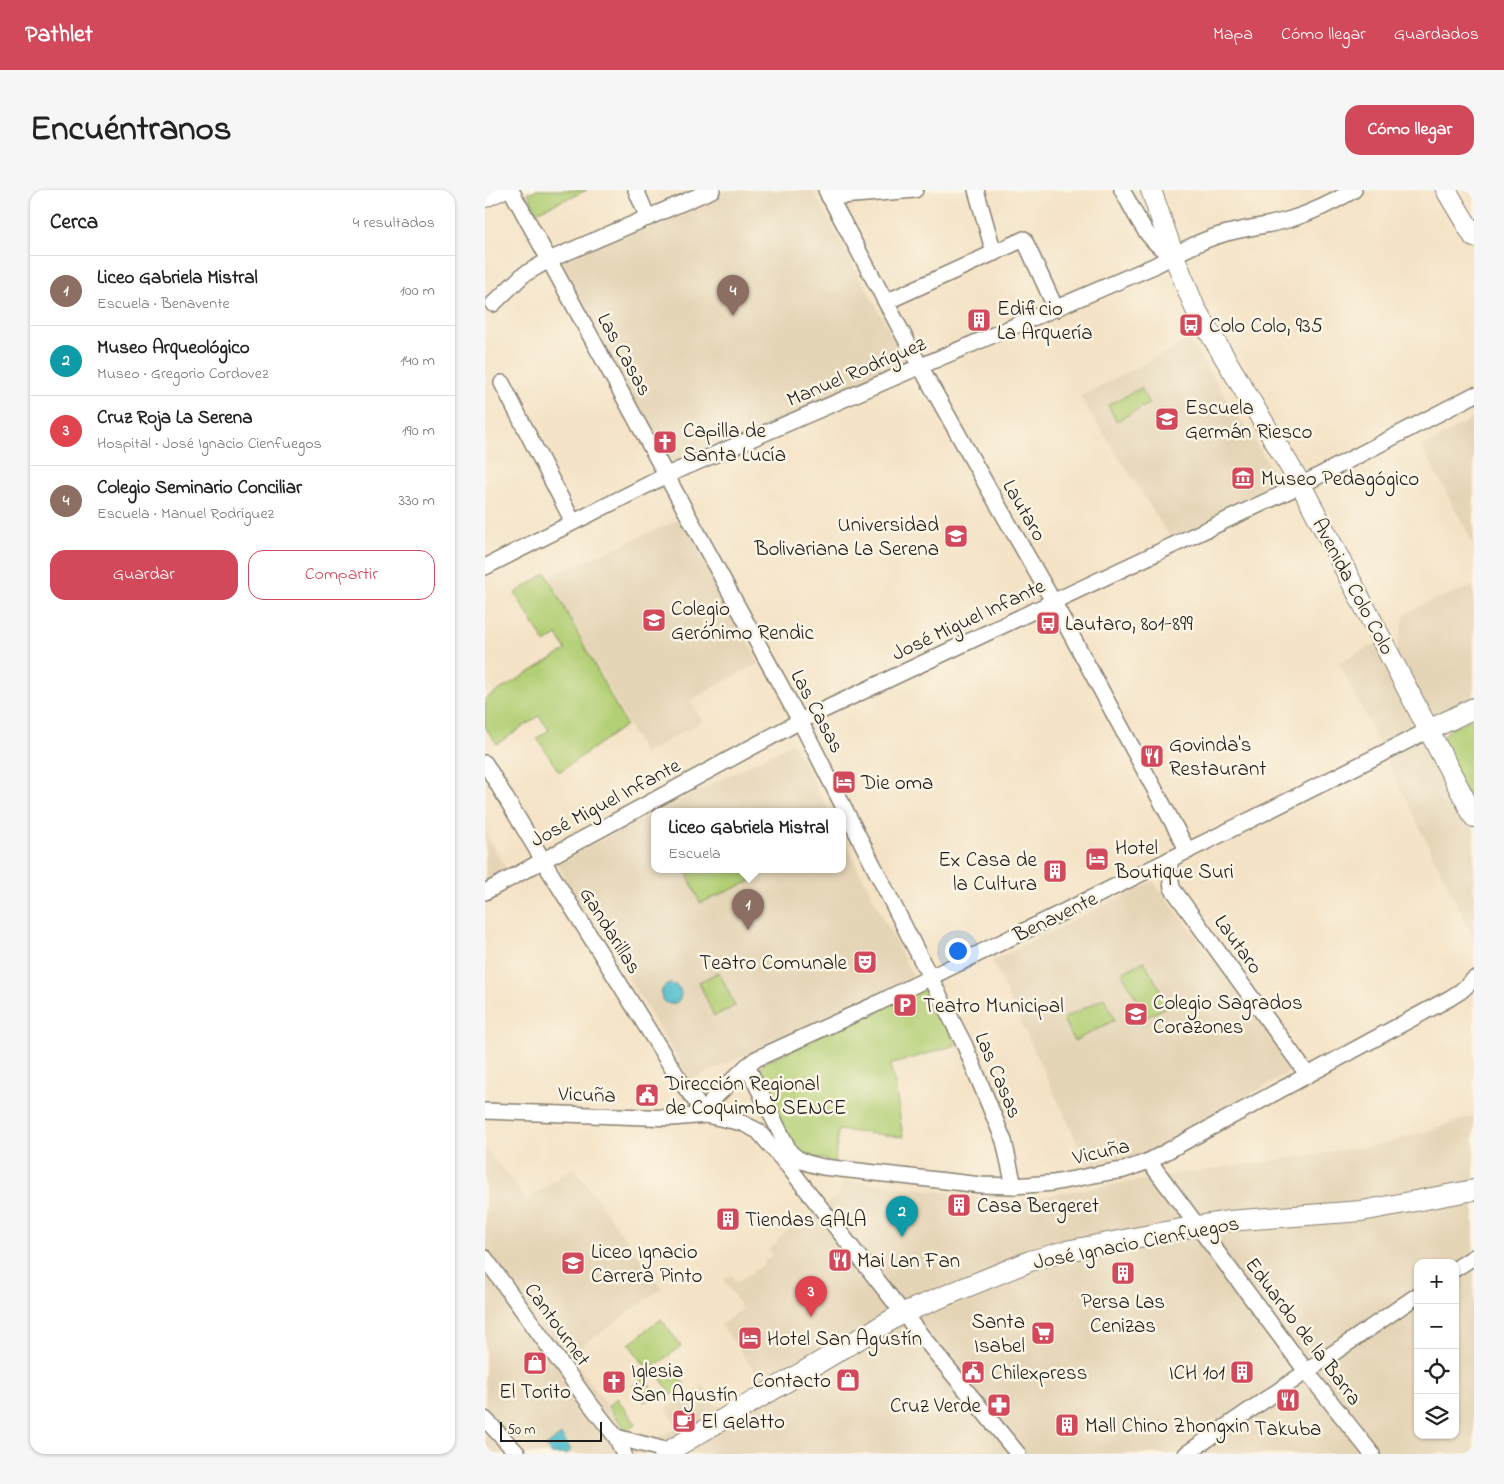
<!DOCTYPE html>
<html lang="es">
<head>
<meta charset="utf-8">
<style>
	:root { --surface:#fff; --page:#f6f6f6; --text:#222; --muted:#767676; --line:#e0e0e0; --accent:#d1495b }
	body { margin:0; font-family:"Indie Flower",sans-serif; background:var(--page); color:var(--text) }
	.controls { position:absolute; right:15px; bottom:15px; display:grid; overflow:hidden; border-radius:10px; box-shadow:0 1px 4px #0004 }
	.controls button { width:45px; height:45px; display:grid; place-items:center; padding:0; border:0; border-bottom:1px solid var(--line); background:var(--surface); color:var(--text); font:25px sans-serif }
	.scale { position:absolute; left:15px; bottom:12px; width:102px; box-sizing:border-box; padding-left:5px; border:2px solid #1c1c1c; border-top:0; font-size:14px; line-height:18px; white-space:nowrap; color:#1c1c1c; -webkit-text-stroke:4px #fcf5e5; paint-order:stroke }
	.you { position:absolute; left:472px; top:760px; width:18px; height:18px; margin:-12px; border:4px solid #fff; border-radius:50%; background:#1a73e8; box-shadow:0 0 0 8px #1a73e833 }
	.badge { display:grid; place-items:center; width:32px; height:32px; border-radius:50%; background:var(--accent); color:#fff; font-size:16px; font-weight:700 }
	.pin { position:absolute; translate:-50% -41px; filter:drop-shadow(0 1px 2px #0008) }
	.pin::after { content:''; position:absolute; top:26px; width:18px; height:15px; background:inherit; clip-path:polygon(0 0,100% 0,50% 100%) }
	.popup { position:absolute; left:166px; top:618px; width:195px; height:65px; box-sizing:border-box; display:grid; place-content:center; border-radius:10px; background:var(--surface); filter:drop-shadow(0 1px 4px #0005); font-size:16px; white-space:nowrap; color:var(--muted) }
	.popup b { font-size:19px; color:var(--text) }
	.popup::after { content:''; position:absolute; left:50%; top:100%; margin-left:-10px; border:10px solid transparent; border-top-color:var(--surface) }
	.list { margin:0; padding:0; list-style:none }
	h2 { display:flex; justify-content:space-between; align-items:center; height:65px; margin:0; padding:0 20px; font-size:21px }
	h2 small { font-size:16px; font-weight:400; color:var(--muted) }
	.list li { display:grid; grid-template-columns:32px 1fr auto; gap:15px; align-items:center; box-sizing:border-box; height:70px; padding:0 20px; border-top:1px solid var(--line) }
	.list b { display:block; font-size:19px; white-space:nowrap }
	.list p { margin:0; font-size:16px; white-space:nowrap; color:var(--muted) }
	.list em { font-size:16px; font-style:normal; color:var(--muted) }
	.actions { display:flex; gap:10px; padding:15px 20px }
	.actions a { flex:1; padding:11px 0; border:1px solid var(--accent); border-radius:15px; text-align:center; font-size:18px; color:var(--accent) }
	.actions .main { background:var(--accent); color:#fff }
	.icon { flex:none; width:28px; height:28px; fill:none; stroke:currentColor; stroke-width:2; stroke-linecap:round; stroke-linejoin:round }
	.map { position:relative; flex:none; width:989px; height:1264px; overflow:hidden; border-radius:15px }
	header { display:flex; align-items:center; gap:30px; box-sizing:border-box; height:70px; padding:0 25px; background:var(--accent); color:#fff }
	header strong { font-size:24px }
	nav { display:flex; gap:28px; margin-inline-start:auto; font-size:18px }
	.intro { display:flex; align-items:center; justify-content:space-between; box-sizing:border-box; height:120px; padding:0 30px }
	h1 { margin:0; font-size:35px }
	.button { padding:12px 22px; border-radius:15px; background:var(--accent); color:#fff; font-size:18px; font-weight:700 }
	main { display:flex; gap:30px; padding:0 30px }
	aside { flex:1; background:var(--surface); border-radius:15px; box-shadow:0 1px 4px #0004 }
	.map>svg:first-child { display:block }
</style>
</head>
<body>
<header>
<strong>Pathlet</strong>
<nav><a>Mapa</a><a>Cómo llegar</a><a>Guardados</a></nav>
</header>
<div class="intro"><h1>Encuéntranos</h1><a class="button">Cómo llegar</a></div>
<main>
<aside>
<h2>Cerca<small>4 resultados</small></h2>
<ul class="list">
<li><span class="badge" style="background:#8d6e63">1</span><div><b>Liceo Gabriela Mistral</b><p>Escuela · Benavente</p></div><em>100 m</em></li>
<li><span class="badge" style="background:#0f9aa8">2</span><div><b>Museo Arqueológico</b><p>Museo · Gregorio Cordovez</p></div><em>140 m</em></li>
<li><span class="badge" style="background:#e0444e">3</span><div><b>Cruz Roja La Serena</b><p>Hospital · José Ignacio Cienfuegos</p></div><em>190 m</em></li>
<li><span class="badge" style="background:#8d6e63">4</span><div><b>Colegio Seminario Conciliar</b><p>Escuela · Manuel Rodríguez</p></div><em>330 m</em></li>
</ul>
<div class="actions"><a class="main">Guardar</a><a>Compartir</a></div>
</aside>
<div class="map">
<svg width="989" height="1264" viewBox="0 0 989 1264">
	<rect width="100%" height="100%" fill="#fcf5e5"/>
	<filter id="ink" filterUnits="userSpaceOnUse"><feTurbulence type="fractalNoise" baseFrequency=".02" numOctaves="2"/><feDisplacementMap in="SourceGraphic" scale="10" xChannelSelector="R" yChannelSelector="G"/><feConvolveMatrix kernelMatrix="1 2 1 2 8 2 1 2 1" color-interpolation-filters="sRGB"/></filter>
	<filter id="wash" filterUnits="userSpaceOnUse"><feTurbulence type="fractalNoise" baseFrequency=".0096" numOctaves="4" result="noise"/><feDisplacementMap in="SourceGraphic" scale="20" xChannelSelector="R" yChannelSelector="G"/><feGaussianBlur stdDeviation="1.12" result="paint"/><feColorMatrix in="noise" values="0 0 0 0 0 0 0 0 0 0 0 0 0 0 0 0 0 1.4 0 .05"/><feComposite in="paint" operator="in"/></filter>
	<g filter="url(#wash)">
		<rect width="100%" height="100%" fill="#f4e3c6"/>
		<g fill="#e5d5b7" fill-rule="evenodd">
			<polygon points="242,0 327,0 425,178 189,272 182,270 71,74"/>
			<polygon points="704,150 793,289 788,305 687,350 595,207"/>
			<polygon points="989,228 989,355 937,257"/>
			<polygon points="198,328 274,473 205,510 217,531 159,564 64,387"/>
			<polygon points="989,396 989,511 944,533 911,462 920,425 940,413"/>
			<polygon points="891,454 989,640 989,749 854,472"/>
			<polygon points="308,553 344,621 174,621"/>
			<polygon points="169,623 169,679 357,679 357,647 429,788 205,890 130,765 132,761 110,714 97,719 72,673"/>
			<polygon points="0,642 23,682 0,695"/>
			<polygon points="668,691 811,878 652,970 607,984 507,771"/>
			<path d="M989,926V1264H0V957L42,1010L88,977L177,1098L85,1165L140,1239L173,1248L194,1237L181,1218L219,1196L231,1216L237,1219L278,1192L236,1135L257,1119L239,1090L246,1085L252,1092L280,1074L278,1072L287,1065L283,1059L294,1052L292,1049L353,1005L359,991L454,1001L523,1012L662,989L900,954ZM933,1073H970V1245H933Z"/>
		</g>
		<g fill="#b2cf75" stroke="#677648">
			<polygon points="51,0 102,0 51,22 43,3"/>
			<polygon points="656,198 664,214 631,231 623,215"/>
			<polygon points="61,383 141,535 74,582 52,548 64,540 54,526 12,554 0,537 0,509 81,460 72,445 60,453 30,403"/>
			<polygon points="989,528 989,619 955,551 964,540"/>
			<polygon points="213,679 261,679 266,691 215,713 202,683"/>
			<polygon points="659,771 684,815 662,827 637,783"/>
			<polygon points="234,782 250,816 229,826 214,792"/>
			<polygon points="442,794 471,855 405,875 410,895 418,947 353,940 350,972 313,964 273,888 273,880 279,873"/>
			<polygon points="619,808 630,830 589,851 578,829"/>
			<polygon points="176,1129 196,1156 164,1181 144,1154"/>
			<polygon points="186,1176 200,1195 187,1205 173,1185"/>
			<polygon points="159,1188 170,1203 159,1212 148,1196"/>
			<polygon points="132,1208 151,1234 144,1239 140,1239 123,1216"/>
		</g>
		<g fill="#52becd" stroke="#376d74">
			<circle cx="186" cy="804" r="10"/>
			<polygon points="76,1245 86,1260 81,1264 67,1264 61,1256"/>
		</g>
	</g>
	<g filter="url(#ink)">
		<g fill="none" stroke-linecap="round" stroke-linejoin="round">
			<g stroke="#888071" stroke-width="18">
				<g id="minor">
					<polyline points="26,0 315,531 445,787 480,856 519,951 529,996"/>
					<polyline points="151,0 163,28"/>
					<polyline points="341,0 435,176 506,303 568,411 703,661"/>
					<polyline points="491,0 509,63"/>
					<path d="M637,0C651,24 662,54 689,66"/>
					<polyline points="344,7 430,0"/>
					<polyline points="401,112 539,49 571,119"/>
					<polyline points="8,114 38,85 64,70 227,0"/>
					<polyline points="17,193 88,332"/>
					<path d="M0,377L182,285L669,76C690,65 711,52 735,45C758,38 783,36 806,29C828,22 849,12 869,0"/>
					<polyline points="0,573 65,682 194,889 221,925"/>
					<polyline points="685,669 685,683 687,698 822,884"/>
					<polyline points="0,702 315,531 816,295 989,205"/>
					<path d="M262,876L305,962C315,972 325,974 338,977L496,995L529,996L568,993L625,982L639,980L664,971L965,808L976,801L989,789"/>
					<polyline points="0,921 187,928 221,925 257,933 273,941 303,976 418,1123 533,1264"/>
					<polyline points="221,925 228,909 262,876 271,869 387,816 763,631 944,540"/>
					<polyline points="664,971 821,1181 887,1264"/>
					<polyline points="0,1068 102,1210 131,1247 139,1264"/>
					<polyline points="970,1079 989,1067"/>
					<polyline points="0,1229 33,1264"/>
					<polyline points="131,1247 184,1261 186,1264"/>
					<polyline points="701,1264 933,1105"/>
				</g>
			</g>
			<g stroke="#888071" stroke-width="22">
				<g id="major">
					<polyline points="666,0 689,66 710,118 816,295 989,627"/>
					<polyline points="961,0 989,47"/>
					<polyline points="0,7 15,0"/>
					<polyline points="944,540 989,518"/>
					<polyline points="179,1264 418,1123 545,1071 581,1061 712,1036 743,1031 877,1021 989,1000"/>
				</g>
			</g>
			<use href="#minor" stroke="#fff" stroke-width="15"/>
			<use href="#major" stroke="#fff" stroke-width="20"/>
		</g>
	</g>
	<defs>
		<g id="building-square" transform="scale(1.25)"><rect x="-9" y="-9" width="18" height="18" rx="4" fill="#d1495b" stroke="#fcf5e5"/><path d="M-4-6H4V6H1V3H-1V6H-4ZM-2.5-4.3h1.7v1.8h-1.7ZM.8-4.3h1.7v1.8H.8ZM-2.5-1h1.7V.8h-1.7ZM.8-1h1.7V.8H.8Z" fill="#fff"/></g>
		<g id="bus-square" transform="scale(1.25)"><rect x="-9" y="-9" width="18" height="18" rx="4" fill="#d1495b" stroke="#fcf5e5"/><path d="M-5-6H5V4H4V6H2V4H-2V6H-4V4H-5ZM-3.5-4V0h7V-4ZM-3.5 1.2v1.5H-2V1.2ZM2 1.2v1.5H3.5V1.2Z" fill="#fff"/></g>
		<g id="school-square" transform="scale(1.25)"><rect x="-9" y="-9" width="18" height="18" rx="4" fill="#d1495b" stroke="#fcf5e5"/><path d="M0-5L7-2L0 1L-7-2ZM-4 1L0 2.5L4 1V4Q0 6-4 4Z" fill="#fff"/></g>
		<g id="church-square" transform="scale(1.25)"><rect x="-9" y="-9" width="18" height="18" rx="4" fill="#d1495b" stroke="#fcf5e5"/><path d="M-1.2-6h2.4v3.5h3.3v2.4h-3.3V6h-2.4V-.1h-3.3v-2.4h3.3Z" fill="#fff"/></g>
		<g id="museum-square" transform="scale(1.25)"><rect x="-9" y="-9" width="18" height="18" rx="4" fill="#d1495b" stroke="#fcf5e5"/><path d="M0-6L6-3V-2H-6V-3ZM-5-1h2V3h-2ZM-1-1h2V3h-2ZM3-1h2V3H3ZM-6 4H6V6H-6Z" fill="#fff"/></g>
		<g id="restaurant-square" transform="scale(1.25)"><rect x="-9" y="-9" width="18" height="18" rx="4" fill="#d1495b" stroke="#fcf5e5"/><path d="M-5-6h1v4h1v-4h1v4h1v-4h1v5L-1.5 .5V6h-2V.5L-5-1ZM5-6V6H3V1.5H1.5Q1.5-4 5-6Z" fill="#fff"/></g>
		<g id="hotel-square" transform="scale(1.25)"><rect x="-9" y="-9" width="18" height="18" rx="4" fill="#d1495b" stroke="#fcf5e5"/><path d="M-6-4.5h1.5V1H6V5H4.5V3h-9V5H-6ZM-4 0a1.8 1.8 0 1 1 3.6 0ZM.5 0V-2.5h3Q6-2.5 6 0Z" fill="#fff"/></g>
		<g id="theatre-square" transform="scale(1.25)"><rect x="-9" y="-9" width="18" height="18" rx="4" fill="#d1495b" stroke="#fcf5e5"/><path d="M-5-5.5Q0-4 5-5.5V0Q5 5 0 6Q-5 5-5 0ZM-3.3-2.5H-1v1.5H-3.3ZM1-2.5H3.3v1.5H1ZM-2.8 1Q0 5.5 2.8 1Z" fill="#fff"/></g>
		<g id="parking-square" transform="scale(1.25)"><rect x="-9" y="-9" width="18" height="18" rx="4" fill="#d1495b" stroke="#fcf5e5"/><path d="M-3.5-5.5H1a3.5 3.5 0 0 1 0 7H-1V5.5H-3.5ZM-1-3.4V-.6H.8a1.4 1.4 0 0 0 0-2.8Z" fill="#fff"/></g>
		<g id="civic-square" transform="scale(1.25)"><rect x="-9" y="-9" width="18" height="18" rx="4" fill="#d1495b" stroke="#fcf5e5"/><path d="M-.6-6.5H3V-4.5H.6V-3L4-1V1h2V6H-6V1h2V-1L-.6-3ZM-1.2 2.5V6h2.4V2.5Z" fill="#fff"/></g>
		<g id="supermarket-square" transform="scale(1.25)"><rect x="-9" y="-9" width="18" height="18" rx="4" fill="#d1495b" stroke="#fcf5e5"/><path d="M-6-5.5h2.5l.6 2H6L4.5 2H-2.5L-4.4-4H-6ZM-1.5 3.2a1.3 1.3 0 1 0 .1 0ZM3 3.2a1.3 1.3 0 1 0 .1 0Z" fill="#fff"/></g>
		<g id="shop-square" transform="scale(1.25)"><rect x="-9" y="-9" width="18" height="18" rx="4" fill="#d1495b" stroke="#fcf5e5"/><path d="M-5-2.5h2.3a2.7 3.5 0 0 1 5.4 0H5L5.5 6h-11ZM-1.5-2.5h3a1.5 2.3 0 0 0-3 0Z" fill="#fff"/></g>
		<g id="pharmacy-square" transform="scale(1.25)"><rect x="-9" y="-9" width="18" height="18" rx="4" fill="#d1495b" stroke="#fcf5e5"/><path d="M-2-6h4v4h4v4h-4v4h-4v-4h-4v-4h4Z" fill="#fff"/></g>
		<g id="cafe-square" transform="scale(1.25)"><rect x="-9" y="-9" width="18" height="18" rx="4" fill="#d1495b" stroke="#fcf5e5"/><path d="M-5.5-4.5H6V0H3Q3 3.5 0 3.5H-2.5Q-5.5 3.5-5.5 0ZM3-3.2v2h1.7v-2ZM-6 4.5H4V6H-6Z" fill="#fff"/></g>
	</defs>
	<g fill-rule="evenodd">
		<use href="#building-square" x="494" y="130"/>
		<use href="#bus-square" x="706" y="135"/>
		<use href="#school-square" x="682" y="229"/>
		<use href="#church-square" x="180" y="252"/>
		<use href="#museum-square" x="758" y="288"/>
		<use href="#school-square" x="471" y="346"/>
		<use href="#school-square" x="169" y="430"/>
		<use href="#bus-square" x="563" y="433"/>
		<use href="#restaurant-square" x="667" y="566"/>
		<use href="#hotel-square" x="359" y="592"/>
		<use href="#hotel-square" x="612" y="669"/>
		<use href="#building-square" x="570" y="681"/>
		<use href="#theatre-square" x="380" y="772"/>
		<use href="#parking-square" x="420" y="815"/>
		<use href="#school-square" x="651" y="824"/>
		<use href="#civic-square" x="162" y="905"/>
		<use href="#building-square" x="474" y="1015"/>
		<use href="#building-square" x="243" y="1029"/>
		<use href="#restaurant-square" x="355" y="1070"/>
		<use href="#school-square" x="88" y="1073"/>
		<use href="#building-square" x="638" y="1083"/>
		<use href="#supermarket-square" x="558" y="1143"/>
		<use href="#hotel-square" x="265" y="1148"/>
		<use href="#shop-square" x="50" y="1173"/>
		<use href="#civic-square" x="488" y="1182"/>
		<use href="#building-square" x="757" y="1182"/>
		<use href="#shop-square" x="363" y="1190"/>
		<use href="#church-square" x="129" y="1192"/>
		<use href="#restaurant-square" x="803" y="1210"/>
		<use href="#pharmacy-square" x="514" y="1215"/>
		<use href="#cafe-square" x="199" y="1231"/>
		<use href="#building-square" x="582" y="1235"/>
	</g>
	<g text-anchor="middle" stroke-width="5" stroke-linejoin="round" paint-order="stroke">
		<g font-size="21" fill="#1c1c1c" stroke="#fcf5e5" text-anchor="start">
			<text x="512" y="125">Edificio<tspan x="512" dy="24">La Arquería</tspan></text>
			<text x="724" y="142">Colo Colo, 935</text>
			<text x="700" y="224">Escuela<tspan x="700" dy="24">Germán Riesco</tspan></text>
			<text x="198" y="247">Capilla de<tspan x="198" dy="24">Santa Lucía</tspan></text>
			<text x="776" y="295">Museo Pedagógico</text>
			<text x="454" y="341" text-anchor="end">Universidad<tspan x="454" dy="24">Bolivariana La Serena</tspan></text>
			<text x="186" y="425">Colegio<tspan x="186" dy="24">Gerónimo Rendic</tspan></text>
			<text x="580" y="440">Lautaro, 801-899</text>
			<text x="684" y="561">Govinda's<tspan x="684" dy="24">Restaurant</tspan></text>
			<text x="376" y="599">Die oma</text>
			<text x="630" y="664">Hotel<tspan x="630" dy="24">Boutique Suri</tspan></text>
			<text x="552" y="676" text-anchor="end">Ex Casa de<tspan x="552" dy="24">la Cultura</tspan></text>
			<text x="362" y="779" text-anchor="end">Teatro Comunale</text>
			<text x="668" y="819">Colegio Sagrados<tspan x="668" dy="24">Corazones</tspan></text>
			<text x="438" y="822">Teatro Municipal</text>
			<text x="180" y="900">Dirección Regional<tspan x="180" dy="24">de Coquimbo SENCE</tspan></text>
			<text x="492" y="1022">Casa Bergeret</text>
			<text x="260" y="1036">Tiendas GALA</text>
			<text x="106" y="1068">Liceo Ignacio<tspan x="106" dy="24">Carrera Pinto</tspan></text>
			<text x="372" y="1077">Mai Lan Fan</text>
			<text x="638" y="1118" text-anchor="middle">Persa Las<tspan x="638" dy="24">Cenizas</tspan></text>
			<text x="540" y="1138" text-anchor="end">Santa<tspan x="540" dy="24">Isabel</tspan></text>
			<text x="282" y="1155">Hotel San Agustín</text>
			<text x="146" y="1187">Iglesia<tspan x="146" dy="24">San Agustín</tspan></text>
			<text x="506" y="1189">Chilexpress</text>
			<text x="740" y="1189" text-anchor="end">ICH 101</text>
			<text x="346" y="1197" text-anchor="end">Contacto</text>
			<text x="50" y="1208" text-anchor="middle">El Torito</text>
			<text x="496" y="1222" text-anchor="end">Cruz Verde</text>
			<text x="216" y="1238">El Gelatto</text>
			<text x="600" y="1242">Mall Chino Zhongxin</text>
			<text x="803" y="1245" text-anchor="middle">Takuba</text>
		</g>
		<g font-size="21" fill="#1c1c1c" stroke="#fcf5e5">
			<text transform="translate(140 164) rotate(61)" y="7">Las Casas</text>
			<text transform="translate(371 181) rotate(-23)" y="7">Manuel Rodríguez</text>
			<text transform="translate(540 320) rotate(60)" y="7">Lautaro</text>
			<text transform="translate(869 396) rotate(62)" y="7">Avenida Colo Colo</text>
			<text transform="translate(483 429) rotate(-25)" y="7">José Miguel Infante</text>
			<text transform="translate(333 521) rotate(62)" y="7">Las Casas</text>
			<text transform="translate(120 612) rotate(-28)" y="7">José Miguel Infante</text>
			<text transform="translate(570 726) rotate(-26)" y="7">Benavente</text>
			<text transform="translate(126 740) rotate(58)" y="7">Gandarillas</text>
			<text transform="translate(754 754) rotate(54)" y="7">Lautaro</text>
			<text transform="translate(514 885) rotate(67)" y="7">Las Casas</text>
			<text transform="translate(102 904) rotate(2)" y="7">Vicuña</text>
			<text transform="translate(616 961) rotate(-13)" y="7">Vicuña</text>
			<text transform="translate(651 1052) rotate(-11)" y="7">José Ignacio Cienfuegos</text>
			<text transform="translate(73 1134) rotate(54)" y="7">Cantournet</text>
			<text transform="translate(819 1141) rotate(53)" y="7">Eduardo de la Barra</text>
		</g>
	</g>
</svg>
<div class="controls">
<button>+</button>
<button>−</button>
<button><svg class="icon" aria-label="locate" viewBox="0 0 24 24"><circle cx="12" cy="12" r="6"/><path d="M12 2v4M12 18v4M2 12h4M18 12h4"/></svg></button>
<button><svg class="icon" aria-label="layers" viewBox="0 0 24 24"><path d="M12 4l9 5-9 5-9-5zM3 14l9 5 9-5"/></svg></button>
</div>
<div class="scale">50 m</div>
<div class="you"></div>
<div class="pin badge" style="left:263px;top:740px;background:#8d6e63">1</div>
<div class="popup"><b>Liceo Gabriela Mistral</b>Escuela</div>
<div class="pin badge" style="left:417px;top:1047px;background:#0f9aa8">2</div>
<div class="pin badge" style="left:326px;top:1127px;background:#e0444e">3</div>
<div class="pin badge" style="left:248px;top:126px;background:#8d6e63">4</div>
</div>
</main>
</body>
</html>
